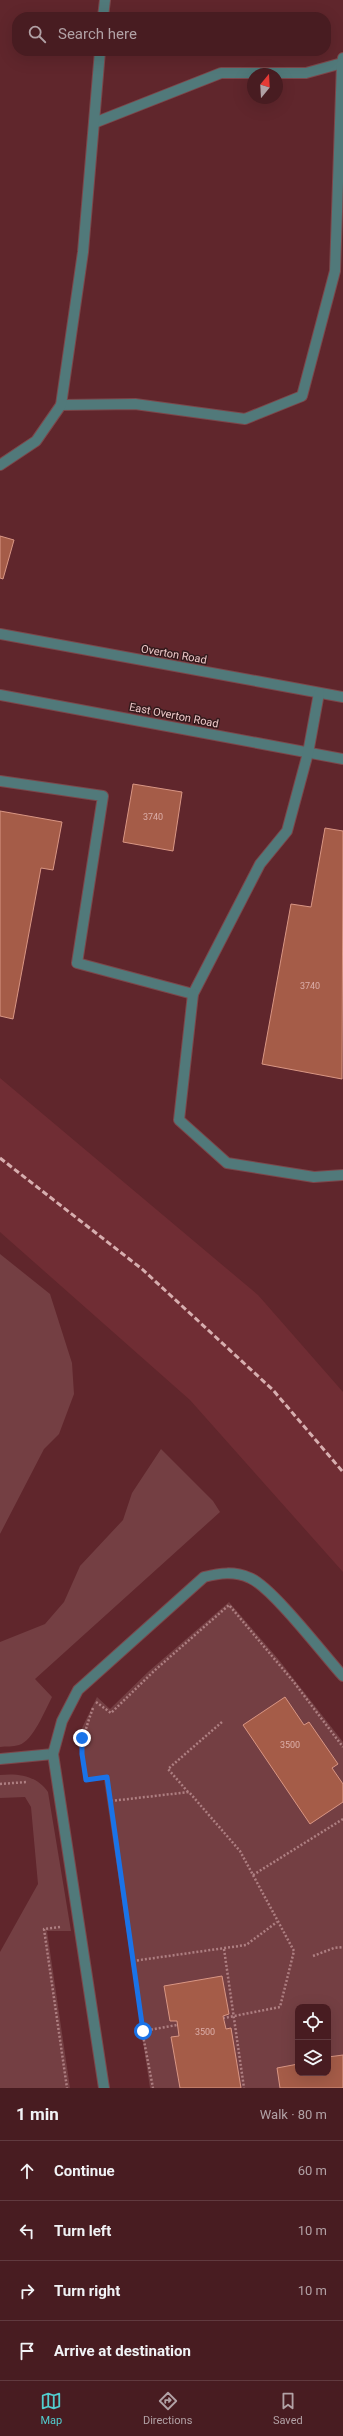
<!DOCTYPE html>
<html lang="en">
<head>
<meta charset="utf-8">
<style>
	:root { --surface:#481c21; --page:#52292e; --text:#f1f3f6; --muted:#b1a1a5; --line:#603a3f; --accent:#52cdce }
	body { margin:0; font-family:Roboto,sans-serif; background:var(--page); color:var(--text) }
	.controls { position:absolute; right:12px; bottom:12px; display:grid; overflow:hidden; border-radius:8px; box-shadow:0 4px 16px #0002 }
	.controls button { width:36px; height:36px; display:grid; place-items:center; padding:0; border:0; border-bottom:1px solid var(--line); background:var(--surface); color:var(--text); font:20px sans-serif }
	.compass { position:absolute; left:247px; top:68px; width:36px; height:36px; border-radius:50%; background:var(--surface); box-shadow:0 4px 16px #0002; rotate:18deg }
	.stop { position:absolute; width:12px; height:12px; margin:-9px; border:3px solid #1a73e8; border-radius:50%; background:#fff }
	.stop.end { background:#1a73e8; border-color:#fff; box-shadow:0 1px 4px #0008 }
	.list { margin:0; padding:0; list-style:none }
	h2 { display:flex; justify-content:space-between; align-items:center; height:52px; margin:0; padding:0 16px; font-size:17px }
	h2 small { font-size:13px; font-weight:400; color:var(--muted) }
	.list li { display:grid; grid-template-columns:26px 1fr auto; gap:12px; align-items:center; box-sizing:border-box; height:60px; padding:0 16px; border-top:1px solid var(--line) }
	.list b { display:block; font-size:15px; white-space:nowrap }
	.list em { font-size:13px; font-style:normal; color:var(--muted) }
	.icon { flex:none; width:22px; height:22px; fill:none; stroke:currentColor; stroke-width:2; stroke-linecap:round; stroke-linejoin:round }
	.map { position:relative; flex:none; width:343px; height:2088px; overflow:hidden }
	.search { position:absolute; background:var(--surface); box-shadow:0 4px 16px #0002; left:12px; right:12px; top:12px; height:44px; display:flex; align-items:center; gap:10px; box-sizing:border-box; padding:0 14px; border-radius:16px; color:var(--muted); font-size:15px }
	.sheet { height:292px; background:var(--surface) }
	nav { display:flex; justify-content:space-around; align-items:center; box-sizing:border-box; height:56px; border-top:1px solid var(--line); background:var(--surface); font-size:11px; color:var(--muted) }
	nav a { display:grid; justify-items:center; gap:2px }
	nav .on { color:var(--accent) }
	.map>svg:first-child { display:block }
</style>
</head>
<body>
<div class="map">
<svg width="343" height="2088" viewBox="0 0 343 2088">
	<rect width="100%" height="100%" fill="#60262c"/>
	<polygon fill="#702d34" points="0,1078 258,1295 343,1392 343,1572 190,1400 0,1232"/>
	<g fill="#743f43" fill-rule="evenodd">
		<polygon points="0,1254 50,1294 72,1363 74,1394 59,1434 44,1449 0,1534"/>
		<path d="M161,1449L213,1501L220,1512L35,1679L52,1697C45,1710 33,1741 19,1745C13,1747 6,1746 0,1747V1642L45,1624L64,1602L80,1566L123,1520L132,1493Z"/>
		<path d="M229,1602L279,1660L343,1742V2088H150L104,1780L84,1781L79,1744L82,1728L97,1697L110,1709L149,1671ZM298,2007H328V2073H298Z"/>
		<path d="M0,1775C19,1773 37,1776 48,1792L71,1931H47L70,2088H0V1952L38,1884L31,1807L25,1797L0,1798Z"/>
	</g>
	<g fill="#a55c48" stroke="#d99684">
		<polygon points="0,536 14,540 3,579 0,578"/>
		<polygon points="133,784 182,792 173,851 123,842"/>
		<polygon points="0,811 62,822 53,870 41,868 13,1019 0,1016"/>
		<polygon points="325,828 343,831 342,1079 262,1064 291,904 311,907"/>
		<polygon points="285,1697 304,1725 309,1722 338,1764 332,1768 343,1784 343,1802 310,1824 243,1725"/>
		<polygon points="222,1976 229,2014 223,2016 226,2029 231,2028 241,2088 180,2088 171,2037 179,2036 177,2021 170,2021 164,1986"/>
		<polygon points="343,2055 343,2088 280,2088 277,2068 298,2064 298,2073 328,2073 328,2057"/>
	</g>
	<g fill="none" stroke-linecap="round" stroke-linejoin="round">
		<g stroke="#7c474b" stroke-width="12">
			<g id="minor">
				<polyline points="103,17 105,0"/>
				<polyline points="94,123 221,73 306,73 342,63 343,58"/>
				<polyline points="61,405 135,404 245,419 302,396 335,271 342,63"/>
				<polyline points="0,465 36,441 61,405 83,252 100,51"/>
				<polyline points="0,634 343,697"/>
				<polyline points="0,695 343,759"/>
				<polyline points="0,781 103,796 77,963 193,994 260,864 287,831 308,753 319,693"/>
				<polyline points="193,994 179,1120 227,1163 314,1177 343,1175"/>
				<polyline points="0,1759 53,1754"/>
				<path d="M104,2088L53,1754L62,1721L78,1690L204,1577C220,1573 234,1571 250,1578C272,1587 324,1655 343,1676"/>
			</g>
		</g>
		<g stroke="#ae7f82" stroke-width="2.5" stroke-dasharray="2 2" stroke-linecap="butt">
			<polyline points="96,1702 111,1713 154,1671 229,1605 293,1681 343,1747"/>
			<path d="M93,1708C83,1735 79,1751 86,1780L107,1777L144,2041L153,2088"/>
			<polyline points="0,1784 27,1782"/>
			<polyline points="188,1792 168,1769 222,1722"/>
			<polyline points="111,1801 189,1792 240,1851 294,1951 280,2007 224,2018"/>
			<polyline points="253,1875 343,1819"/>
			<polyline points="60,1927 44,1929 67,2088"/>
			<polyline points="224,1949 244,2088"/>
			<polyline points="313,1956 334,1948 343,1947"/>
			<polyline points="133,1961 246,1945 277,1922"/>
			<polyline points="143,2031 177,2025"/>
		</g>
		<use href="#minor" stroke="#51797a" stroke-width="10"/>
		<polyline stroke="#d7aeaf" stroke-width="3" stroke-dasharray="6 3" stroke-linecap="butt" points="0,1158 142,1269 273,1390 343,1472"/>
	</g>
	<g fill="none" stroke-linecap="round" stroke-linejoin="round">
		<polyline stroke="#1a73e8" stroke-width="5" points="82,1738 82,1754 86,1780 107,1777 143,2031"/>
	</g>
	<g text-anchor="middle" stroke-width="3" stroke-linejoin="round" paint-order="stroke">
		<g font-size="9" fill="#dcaea9">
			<text x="153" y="820">3740</text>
			<text x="310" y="989">3740</text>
			<text x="290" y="1748">3500</text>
			<text x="205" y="2035">3500</text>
		</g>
		<g font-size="11" fill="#eec9c9" stroke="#341a1c">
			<text transform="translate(174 654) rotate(10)" y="4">Overton Road</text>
			<text transform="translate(174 715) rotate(11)" y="4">East Overton Road</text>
		</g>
	</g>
</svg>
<div class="controls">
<button><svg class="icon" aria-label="locate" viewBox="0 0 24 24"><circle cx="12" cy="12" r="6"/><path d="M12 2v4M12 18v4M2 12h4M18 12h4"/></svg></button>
<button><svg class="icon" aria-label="layers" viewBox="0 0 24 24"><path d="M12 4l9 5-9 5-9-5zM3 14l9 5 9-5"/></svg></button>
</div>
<svg class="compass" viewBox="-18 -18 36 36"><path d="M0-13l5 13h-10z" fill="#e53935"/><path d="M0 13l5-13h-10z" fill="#b1a1a5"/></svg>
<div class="stop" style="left:143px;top:2031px"></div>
<div class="stop end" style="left:82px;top:1738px"></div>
<div class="search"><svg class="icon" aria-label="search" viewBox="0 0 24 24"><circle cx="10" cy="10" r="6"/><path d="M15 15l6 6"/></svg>Search here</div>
</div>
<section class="sheet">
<h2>1 min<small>Walk · 80 m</small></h2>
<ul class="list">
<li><svg class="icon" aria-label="ahead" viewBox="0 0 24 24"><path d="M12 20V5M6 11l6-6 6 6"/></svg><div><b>Continue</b></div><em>60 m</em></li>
<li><svg class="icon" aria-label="left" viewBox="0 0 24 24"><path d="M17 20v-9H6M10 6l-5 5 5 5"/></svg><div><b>Turn left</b></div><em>10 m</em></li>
<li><svg class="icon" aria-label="right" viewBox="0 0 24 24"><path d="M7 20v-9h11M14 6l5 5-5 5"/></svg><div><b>Turn right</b></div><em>10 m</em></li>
<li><svg class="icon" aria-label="arrive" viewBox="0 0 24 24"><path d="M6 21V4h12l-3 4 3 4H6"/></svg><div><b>Arrive at destination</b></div></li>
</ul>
</section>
<nav>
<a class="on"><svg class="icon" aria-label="map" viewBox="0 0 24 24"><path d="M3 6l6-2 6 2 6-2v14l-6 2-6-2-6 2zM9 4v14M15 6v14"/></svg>Map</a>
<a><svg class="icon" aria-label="directions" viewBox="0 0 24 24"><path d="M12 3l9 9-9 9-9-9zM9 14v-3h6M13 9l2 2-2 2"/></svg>Directions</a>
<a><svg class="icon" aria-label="saved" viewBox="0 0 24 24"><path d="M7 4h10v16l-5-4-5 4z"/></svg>Saved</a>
</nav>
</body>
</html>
